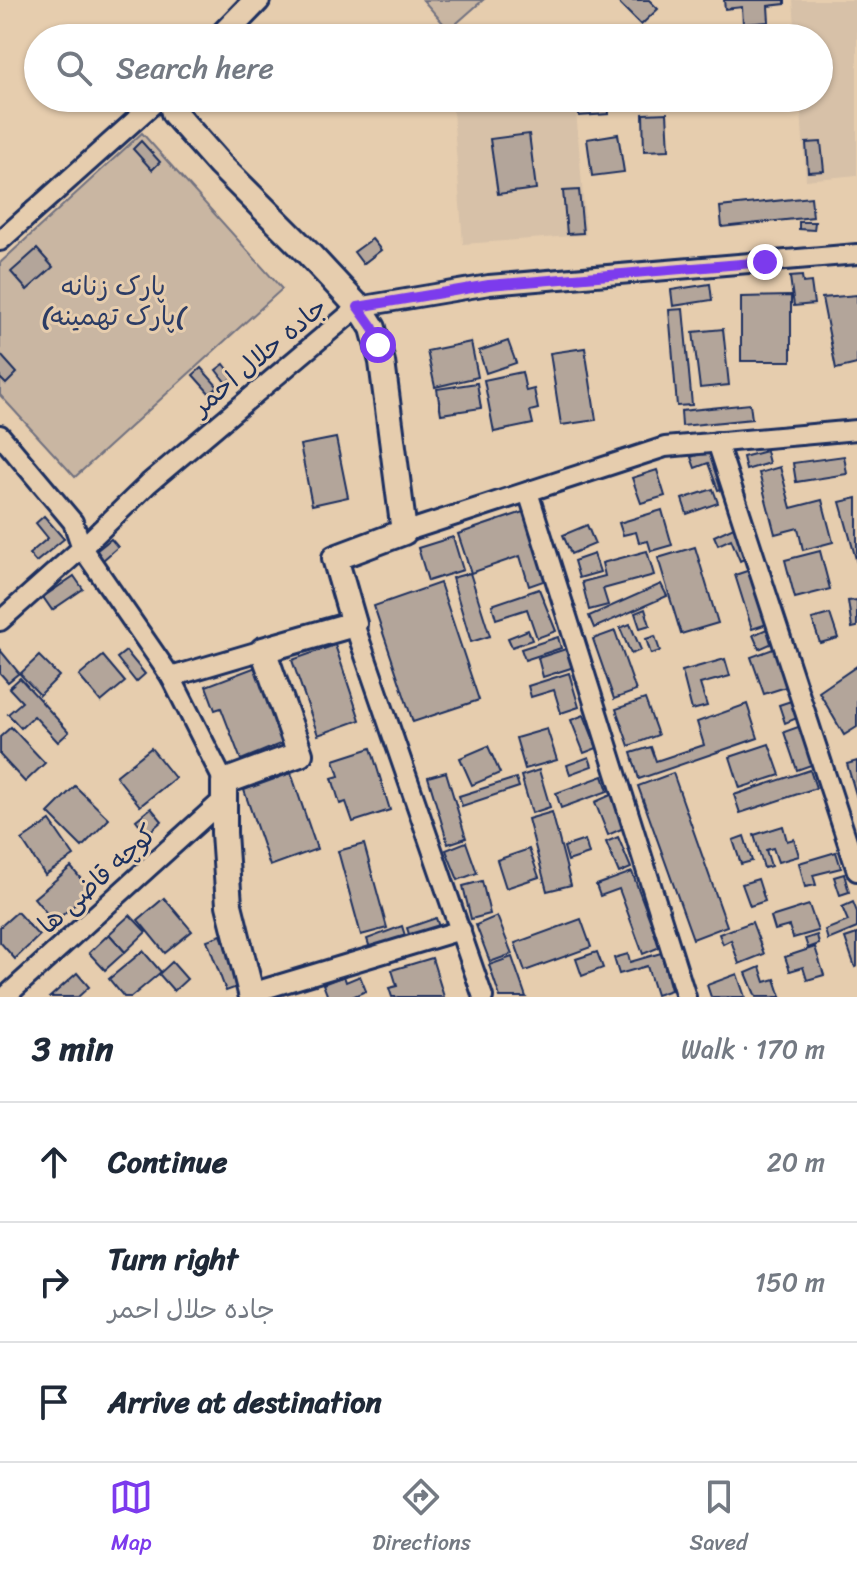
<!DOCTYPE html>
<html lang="en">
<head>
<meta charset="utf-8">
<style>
	:root { --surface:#fff; --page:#f2f2f3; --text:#1f2937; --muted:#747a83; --line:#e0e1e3; --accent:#7c3aed }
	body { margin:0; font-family:Sriracha,"Playpen Sans Arabic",sans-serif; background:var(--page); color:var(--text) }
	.stop { position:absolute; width:24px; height:24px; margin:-18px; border:6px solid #7c3aed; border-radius:50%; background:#fff }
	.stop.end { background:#7c3aed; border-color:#fff; box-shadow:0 2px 8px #0008 }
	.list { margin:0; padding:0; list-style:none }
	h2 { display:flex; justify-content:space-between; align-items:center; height:104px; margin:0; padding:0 32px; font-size:34px }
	h2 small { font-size:26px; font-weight:400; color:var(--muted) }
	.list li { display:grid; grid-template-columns:52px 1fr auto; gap:24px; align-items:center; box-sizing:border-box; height:120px; padding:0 32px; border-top:2px solid var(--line) }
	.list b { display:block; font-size:30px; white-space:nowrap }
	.list p { margin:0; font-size:26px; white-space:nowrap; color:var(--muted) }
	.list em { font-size:26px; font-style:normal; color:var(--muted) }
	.icon { flex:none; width:44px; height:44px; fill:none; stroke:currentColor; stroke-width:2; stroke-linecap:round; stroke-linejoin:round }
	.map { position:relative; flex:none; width:857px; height:997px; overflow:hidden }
	.search { position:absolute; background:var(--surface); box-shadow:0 2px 6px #0004; left:24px; right:24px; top:24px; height:88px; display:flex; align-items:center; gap:20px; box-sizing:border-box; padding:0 28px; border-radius:44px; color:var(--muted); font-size:30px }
	.sheet { height:464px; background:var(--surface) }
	nav { display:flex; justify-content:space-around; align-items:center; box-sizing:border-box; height:112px; border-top:2px solid var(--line); background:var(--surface); font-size:22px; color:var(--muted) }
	nav a { display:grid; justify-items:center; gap:4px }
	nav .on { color:var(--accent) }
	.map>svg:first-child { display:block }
</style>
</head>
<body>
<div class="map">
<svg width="857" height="997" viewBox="0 0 857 997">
	<rect width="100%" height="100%" fill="#e6cdae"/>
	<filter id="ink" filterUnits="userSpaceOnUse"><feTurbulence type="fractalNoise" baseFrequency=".0125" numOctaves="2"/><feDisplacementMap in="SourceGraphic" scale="16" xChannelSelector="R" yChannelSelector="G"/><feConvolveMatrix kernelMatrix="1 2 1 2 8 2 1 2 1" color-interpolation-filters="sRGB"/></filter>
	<g filter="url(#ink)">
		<g fill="#d7c1a8">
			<polygon points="793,0 857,0 857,175 806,180 800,98 819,98 819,38 796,38"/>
			<polygon points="452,98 575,98 586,235 463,244"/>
		</g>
		<g fill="#c9b6a2" stroke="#727280" stroke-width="2">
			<polygon points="423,0 483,0 449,30"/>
			<polygon points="142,133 282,289 75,477 0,395 0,263"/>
		</g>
		<g fill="#b3a59a" stroke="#1b2f5e" stroke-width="2">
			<polygon points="616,0 649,0 658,9 641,25"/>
			<polygon points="724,0 785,0 785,4 768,6 769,22 743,24 742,7 725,9"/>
			<polygon points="762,27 762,38 749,38 748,28"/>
			<polygon points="578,98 608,98 609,114 579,116"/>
			<polygon points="667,113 669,150 644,151 643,114"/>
			<polygon points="529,134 536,189 498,194 490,139"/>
			<polygon points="618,134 624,172 592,176 587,139"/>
			<polygon points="141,141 160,162 152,170 133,149"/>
			<polygon points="821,142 824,171 808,172 806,143"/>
			<polygon points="579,190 583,233 567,234 563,191"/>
			<polygon points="811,197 813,217 722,227 720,207"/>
			<polygon points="799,222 815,222 814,230 799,229"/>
			<polygon points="372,239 381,250 363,264 354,252"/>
			<polygon points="37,249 53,267 27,290 11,272"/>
			<polygon points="802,276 803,283 811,282 814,304 794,306 790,277"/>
			<polygon points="710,284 712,300 673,306 671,290"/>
			<polygon points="857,295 857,364 836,369 822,298"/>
			<polygon points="791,296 791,361 741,361 741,297"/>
			<polygon points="683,309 692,405 677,406 669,310"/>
			<polygon points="723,329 729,385 700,388 693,332"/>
			<polygon points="508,341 516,363 486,373 479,351"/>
			<polygon points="471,342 478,377 435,387 427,351"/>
			<polygon points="585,348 596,420 561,425 550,353"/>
			<polygon points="0,354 17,373 6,384 0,378"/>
			<polygon points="224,364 234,377 226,383 216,370"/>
			<polygon points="201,368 218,387 210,394 193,375"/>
			<polygon points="522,372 526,391 534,389 538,409 530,411 533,424 494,432 484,380"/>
			<polygon points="477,383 481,408 441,414 437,389"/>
			<polygon points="750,404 752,419 682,426 681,411"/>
			<polygon points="336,438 348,497 312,505 300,445"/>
			<polygon points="715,449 728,487 718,490 708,463 695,468 691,457"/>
			<polygon points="766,451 769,463 746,470 743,457"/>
			<polygon points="844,456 847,474 796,482 793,463"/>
			<polygon points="780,467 791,508 822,500 833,542 803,550 798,528 775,534 759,473"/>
			<polygon points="657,470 665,496 641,503 632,478"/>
			<polygon points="713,489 718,503 687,514 682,499"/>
			<polygon points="857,498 857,563 840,502"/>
			<polygon points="662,510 672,545 651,551 648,541 639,543 636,532 623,535 619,523"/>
			<polygon points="526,511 549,579 529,586 520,556 471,573 458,534"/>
			<polygon points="44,516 64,539 36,562 29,554 48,538 36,523"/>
			<polygon points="587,525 595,544 571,554 563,535"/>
			<polygon points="738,525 751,556 740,561 731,539 718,545 714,536"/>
			<polygon points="453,537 463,570 428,581 418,548"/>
			<polygon points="111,539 118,547 103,560 96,551"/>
			<polygon points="695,547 718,623 681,634 658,558"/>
			<polygon points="647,551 654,575 603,589 608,605 589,610 582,582 605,576 602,563"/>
			<polygon points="820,551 830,589 795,598 785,560"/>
			<polygon points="594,554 600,572 579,578 574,561"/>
			<polygon points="753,569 770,623 752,629 735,575"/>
			<polygon points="470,573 490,636 471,642 452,578"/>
			<polygon points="74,576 83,589 52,610 43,597"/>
			<polygon points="440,583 479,700 413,722 374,606"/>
			<polygon points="661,584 667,596 594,628 589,616"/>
			<polygon points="539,589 556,631 537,638 527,609 496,619 492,605"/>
			<polygon points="857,600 857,627 852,628 848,601"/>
			<polygon points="645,609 650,625 640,628 635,613"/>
			<polygon points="830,614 838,638 820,643 812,619"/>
			<polygon points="630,624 641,650 631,654 620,628"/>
			<polygon points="769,628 775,642 759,649 753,635"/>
			<polygon points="528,630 532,640 512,647 508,638"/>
			<polygon points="615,631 636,691 614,699 593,639"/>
			<polygon points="655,636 660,651 651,654 646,639"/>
			<polygon points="558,637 561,648 525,660 521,649"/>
			<polygon points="335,645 360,720 318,735 292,660"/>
			<polygon points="572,647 577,666 543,677 538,658"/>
			<polygon points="776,648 789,686 764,694 751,657"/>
			<polygon points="0,650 19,673 8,682 0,673"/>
			<polygon points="126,651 145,674 136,682 117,658"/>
			<polygon points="39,656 59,676 40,695 20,674"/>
			<polygon points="103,656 125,682 101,702 79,676"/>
			<polygon points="725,659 730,676 700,684 707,706 692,710 682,671"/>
			<polygon points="857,666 857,727 844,735 819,692"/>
			<polygon points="256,667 285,742 241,760 221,708 215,710 206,686"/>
			<polygon points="569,673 579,707 561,713 554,690 531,697 528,686"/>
			<polygon points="20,678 69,732 58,742 34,716 21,728 8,714 22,702 9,688"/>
			<polygon points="645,699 658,735 629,746 616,709"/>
			<polygon points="791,701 797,718 785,723 779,705"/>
			<polygon points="747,704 758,738 639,779 631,753 651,747 656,761 704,745 697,722"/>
			<polygon points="584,715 597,748 584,753 571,720"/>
			<polygon points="801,726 814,764 797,770 784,732"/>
			<polygon points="11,727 45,763 25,782 0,755 0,737"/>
			<polygon points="547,729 557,760 525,769 516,738"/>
			<polygon points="769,744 780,775 740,788 730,757"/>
			<polygon points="488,746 500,773 472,785 460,758"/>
			<polygon points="151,748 175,778 140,806 116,776"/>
			<polygon points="371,748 390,810 353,822 346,802 340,804 332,778 339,776 334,760"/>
			<polygon points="589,757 592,766 570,774 567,765"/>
			<polygon points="857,761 857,798 847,764"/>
			<polygon points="539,770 550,807 532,813 521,776"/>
			<polygon points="810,770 816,788 740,813 734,795"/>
			<polygon points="446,772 466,838 448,844 428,777"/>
			<polygon points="291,773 317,849 270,866 244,790"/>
			<polygon points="673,773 727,926 693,939 638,786"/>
			<polygon points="603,776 608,791 561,808 556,793"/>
			<polygon points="516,778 519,787 462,806 459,796"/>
			<polygon points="75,786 109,819 82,847 48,813"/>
			<polygon points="613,794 626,827 608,835 595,802"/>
			<polygon points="151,808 162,821 147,834 136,820"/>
			<polygon points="552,812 571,885 547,891 528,819"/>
			<polygon points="50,821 74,856 45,875 22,840"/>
			<polygon points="783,826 787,841 794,839 799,856 778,862 773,848 766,850 771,866 764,868 754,835"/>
			<polygon points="744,836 752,861 741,864 733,840"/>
			<polygon points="618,837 631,868 619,873 606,842"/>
			<polygon points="585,840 589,854 568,861 564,847"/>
			<polygon points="466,842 477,873 458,880 446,850"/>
			<polygon points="364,844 387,928 361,935 338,851"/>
			<polygon points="529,849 539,877 506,888 497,860"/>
			<polygon points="836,852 841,868 813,875 816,885 805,887 799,863"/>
			<polygon points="71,867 91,891 54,922 34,898"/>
			<polygon points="632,872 660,947 643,954 619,889 600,896 596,885"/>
			<polygon points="844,874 849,892 840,895 834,877"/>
			<polygon points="758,879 765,901 750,906 742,884"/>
			<polygon points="482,881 490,914 471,919 463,886"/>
			<polygon points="164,898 192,931 165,953 138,920"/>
			<polygon points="853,902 857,912 857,928 828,940 825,930 848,921 842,907"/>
			<polygon points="809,905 818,931 793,938 789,926 775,930 771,917"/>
			<polygon points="17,912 39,936 15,959 0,942 0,927"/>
			<polygon points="130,915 146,932 125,952 109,934"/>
			<polygon points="497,916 512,954 490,962 476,925"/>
			<polygon points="436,918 440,930 411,940 407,928"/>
			<polygon points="581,919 591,947 525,971 515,943"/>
			<polygon points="752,922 764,954 739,964 731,940 723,944 719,934"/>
			<polygon points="402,926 407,942 372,954 367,939"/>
			<polygon points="109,934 125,952 105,970 89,953"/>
			<polygon points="857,934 857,966 855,967 845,938"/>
			<polygon points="221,935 240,986 226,991 207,940"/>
			<polygon points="817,935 819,944 808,948 805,939"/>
			<polygon points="815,947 824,975 807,980 803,967 790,971 785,957"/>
			<polygon points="143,951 161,972 131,997 124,997 109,979"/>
			<polygon points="597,952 603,968 582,976 576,959"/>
			<polygon points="661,953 671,990 656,995 647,966 619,974 614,958 628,954 630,962"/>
			<polygon points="512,957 526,997 500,997 489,965"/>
			<polygon points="432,958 444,997 392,997 389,988 397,986 392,970"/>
			<polygon points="172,962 187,979 174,991 159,974"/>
			<polygon points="760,967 765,982 775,979 781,997 756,997 746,973"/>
			<polygon points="77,973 89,987 78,997 50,997"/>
			<polygon points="737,974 745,997 711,997 707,985"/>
			<polygon points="344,976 346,982 360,976 366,991 352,997 328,997 323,984"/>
		</g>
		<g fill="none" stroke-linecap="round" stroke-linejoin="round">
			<g stroke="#1b2f5e" stroke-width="24">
				<g id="street">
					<polyline points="0,241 160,98"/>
					<polyline points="0,435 73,522 82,548 171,677 224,782"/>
					<polyline points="717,442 857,871"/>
					<polyline points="528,492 686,997"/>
					<polyline points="404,532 665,447 857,430"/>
					<polyline points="0,621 82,548 149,483 358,307 489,285 857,254"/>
					<polyline points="354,624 483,997"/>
					<polyline points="171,677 263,650"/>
					<polyline points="251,993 461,930"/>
					<polyline points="5,997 224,799"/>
				</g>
			</g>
			<g stroke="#1b2f5e" stroke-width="30">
				<g id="secondary">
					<polyline points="220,38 257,0"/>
					<polyline points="170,98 174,113 220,165 308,253 363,312 373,328 382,362 404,532 335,558 354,624 263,650 300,754 224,782 224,833 229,905 252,997"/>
				</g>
			</g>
			<use href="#street" stroke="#e6cdae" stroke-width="18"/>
			<use href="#secondary" stroke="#e6cdae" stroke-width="24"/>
		</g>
	</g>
	<g fill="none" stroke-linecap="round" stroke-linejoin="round" filter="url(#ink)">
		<polyline stroke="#7c3aed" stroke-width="10" points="378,345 373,328 358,307 489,285 765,262"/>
	</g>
	<g text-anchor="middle" stroke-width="6" stroke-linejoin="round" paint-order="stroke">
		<g font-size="26" fill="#2c3c65" stroke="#e6cdae">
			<text x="113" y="295">پارک زنانه<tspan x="113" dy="30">(پارک تهمینه(</tspan></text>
		</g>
		<g font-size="26" fill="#1b2f5e" stroke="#e6cdae">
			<text transform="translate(259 356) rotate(-40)" y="9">جاده حلال احمر</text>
			<text transform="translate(97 879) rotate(-42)" y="9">کوچه قاضی ها</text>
		</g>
	</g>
</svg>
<div class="stop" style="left:378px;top:345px"></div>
<div class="stop end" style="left:765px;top:262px"></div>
<div class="search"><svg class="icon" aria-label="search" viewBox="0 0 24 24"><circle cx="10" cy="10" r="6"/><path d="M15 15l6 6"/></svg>Search here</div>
</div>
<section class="sheet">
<h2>3 min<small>Walk · 170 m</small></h2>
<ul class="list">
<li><svg class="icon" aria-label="ahead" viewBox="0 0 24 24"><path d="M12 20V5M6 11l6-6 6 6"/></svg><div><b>Continue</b></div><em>20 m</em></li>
<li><svg class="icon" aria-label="right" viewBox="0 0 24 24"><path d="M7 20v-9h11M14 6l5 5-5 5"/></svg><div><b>Turn right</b><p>جاده حلال احمر</p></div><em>150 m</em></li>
<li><svg class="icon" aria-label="arrive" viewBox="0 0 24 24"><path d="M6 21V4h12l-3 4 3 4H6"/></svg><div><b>Arrive at destination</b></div></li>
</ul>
</section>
<nav>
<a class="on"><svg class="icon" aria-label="map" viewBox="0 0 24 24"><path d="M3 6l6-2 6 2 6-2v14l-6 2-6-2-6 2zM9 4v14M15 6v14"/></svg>Map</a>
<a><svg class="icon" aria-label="directions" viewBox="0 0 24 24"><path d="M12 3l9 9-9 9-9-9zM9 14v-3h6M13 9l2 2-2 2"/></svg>Directions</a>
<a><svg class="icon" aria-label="saved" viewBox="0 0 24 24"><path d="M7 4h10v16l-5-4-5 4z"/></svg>Saved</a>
</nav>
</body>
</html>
